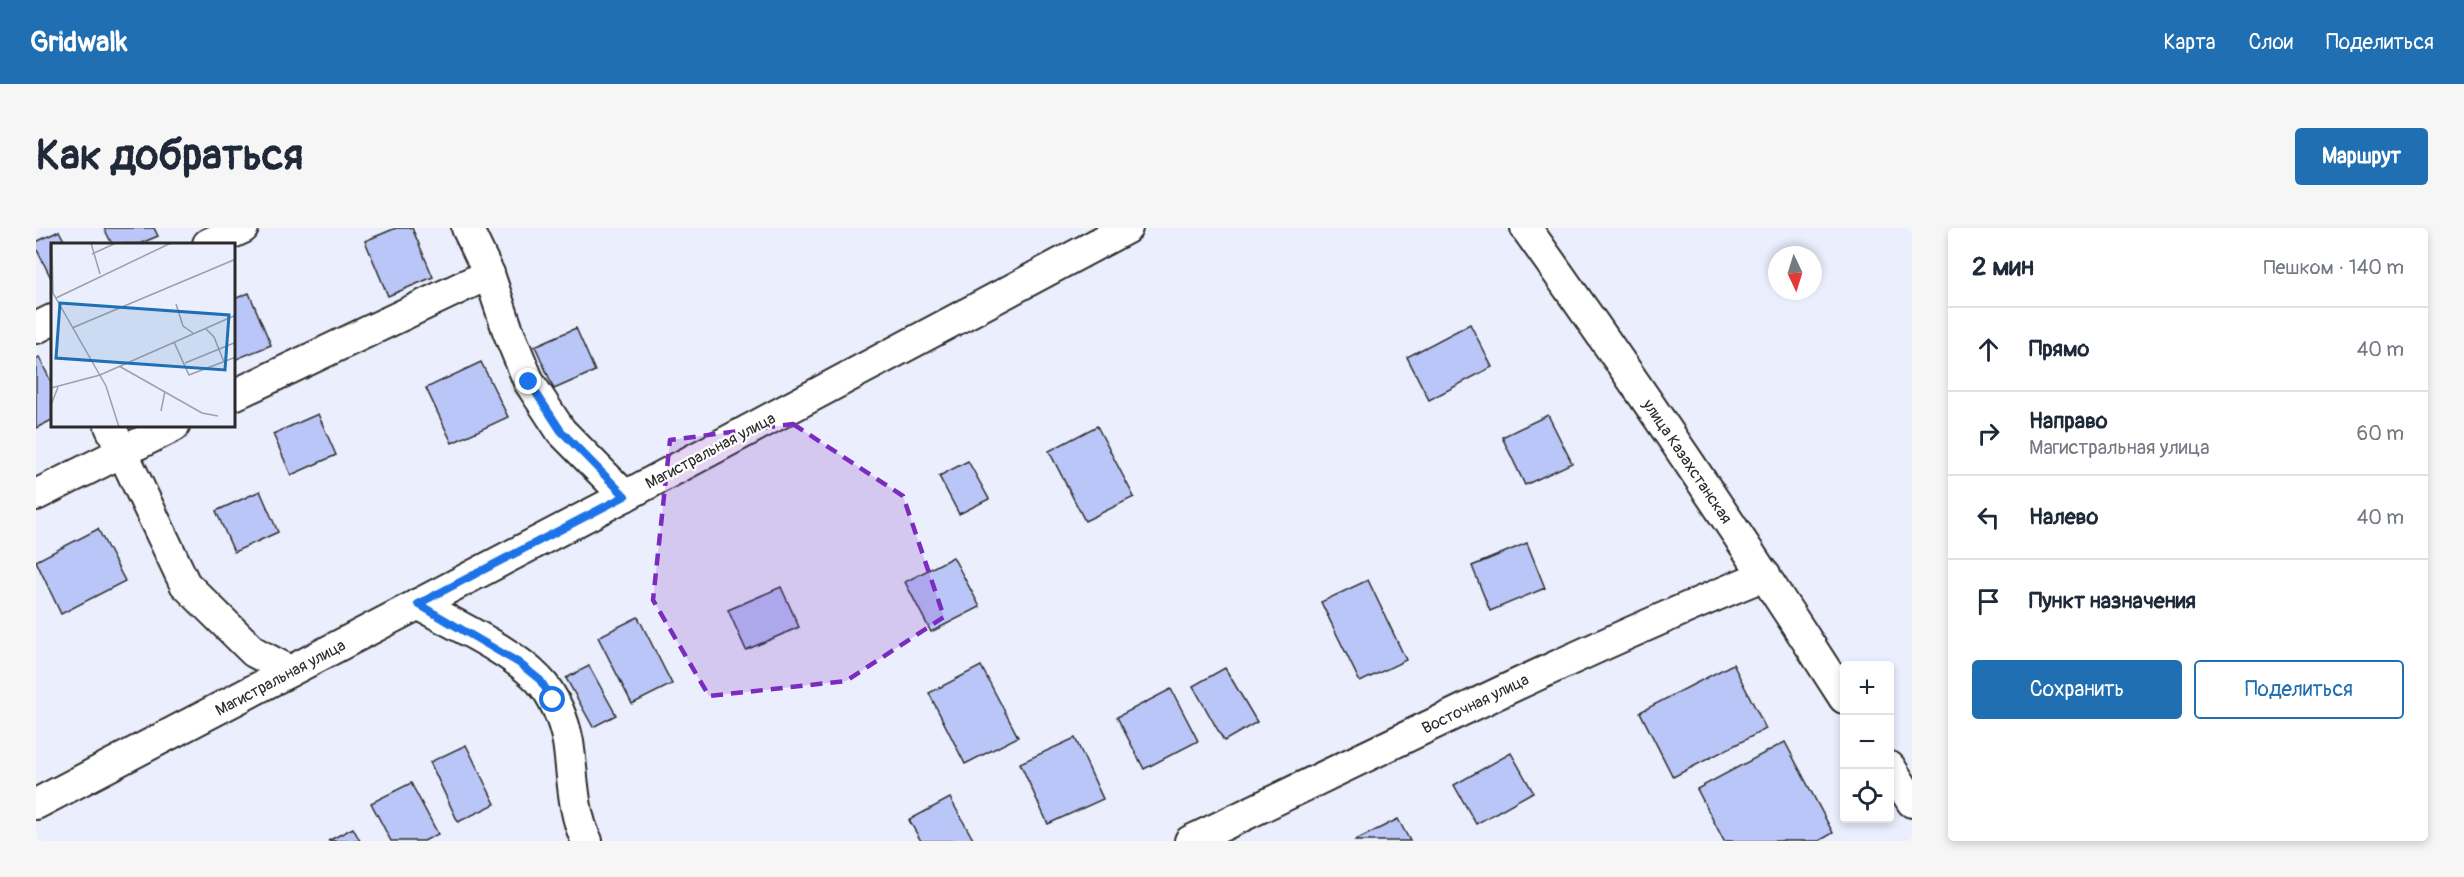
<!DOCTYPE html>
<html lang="ru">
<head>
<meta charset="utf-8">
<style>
	:root { --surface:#fff; --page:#f6f6f7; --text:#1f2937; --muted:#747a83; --line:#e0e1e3; --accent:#1f6fb2 }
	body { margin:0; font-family:Pangolin,sans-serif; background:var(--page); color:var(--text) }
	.controls { position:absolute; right:18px; bottom:18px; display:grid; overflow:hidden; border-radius:6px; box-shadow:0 3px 9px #0003 }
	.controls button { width:54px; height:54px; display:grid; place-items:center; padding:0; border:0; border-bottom:2px solid var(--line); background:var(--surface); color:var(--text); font:30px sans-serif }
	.compass { position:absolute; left:1732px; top:18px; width:54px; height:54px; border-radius:50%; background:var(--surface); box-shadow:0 3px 9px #0003; rotate:176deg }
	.stop { position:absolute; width:18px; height:18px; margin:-14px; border:4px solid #1a73e8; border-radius:50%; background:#fff }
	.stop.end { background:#1a73e8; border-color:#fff; box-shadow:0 2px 6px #0008 }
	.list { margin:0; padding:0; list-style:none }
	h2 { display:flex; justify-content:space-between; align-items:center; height:78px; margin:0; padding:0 24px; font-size:26px }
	h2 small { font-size:20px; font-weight:400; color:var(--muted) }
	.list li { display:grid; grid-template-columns:39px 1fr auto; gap:18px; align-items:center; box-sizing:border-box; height:84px; padding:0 24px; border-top:2px solid var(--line) }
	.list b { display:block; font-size:22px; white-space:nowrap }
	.list p { margin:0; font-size:20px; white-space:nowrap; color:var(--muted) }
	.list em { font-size:20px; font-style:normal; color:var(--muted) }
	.actions { display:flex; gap:12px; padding:18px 24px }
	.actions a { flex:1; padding:14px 0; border:2px solid var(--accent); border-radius:6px; text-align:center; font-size:21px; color:var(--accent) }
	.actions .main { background:var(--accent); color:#fff }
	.icon { flex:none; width:33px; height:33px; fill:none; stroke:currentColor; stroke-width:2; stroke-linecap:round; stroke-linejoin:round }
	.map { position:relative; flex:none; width:1876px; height:613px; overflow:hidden; border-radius:6px }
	header { display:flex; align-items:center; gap:36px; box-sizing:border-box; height:84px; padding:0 30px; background:var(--accent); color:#fff }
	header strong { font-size:28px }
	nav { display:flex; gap:33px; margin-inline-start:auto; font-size:21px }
	.intro { display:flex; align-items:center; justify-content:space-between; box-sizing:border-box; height:144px; padding:0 36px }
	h1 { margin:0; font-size:42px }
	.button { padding:15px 27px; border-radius:6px; background:var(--accent); color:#fff; font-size:21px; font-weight:700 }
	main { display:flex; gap:36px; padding:0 36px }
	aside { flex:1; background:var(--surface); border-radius:6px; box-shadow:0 3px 9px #0003 }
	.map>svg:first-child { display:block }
</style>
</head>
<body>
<header>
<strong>Gridwalk</strong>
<nav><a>Карта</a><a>Слои</a><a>Поделиться</a></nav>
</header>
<div class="intro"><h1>Как добраться</h1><a class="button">Маршрут</a></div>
<main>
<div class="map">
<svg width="1876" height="613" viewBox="0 0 1876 613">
	<rect width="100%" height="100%" fill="#eaeefd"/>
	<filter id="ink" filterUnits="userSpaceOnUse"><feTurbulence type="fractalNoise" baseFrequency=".0167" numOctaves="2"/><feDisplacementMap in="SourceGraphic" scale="12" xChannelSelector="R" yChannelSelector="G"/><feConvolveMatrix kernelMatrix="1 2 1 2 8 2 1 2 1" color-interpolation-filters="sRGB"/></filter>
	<g filter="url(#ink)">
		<g fill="#bac6f7" stroke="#2b2b2b" stroke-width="1.5">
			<polygon points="68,0 118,0 122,8 103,16 76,16"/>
			<polygon points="360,0 376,0 397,49 352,68 329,13"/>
			<polygon points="23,3 30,16 16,16 16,52 0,20 0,14"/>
			<polygon points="213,65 235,117 198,132 198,71"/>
			<polygon points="1434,96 1456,139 1393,172 1371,129"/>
			<polygon points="540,100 559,143 518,161 499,118"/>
			<polygon points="3,129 16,156 16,192 0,200 0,131"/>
			<polygon points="445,134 472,189 416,215 390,160"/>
			<polygon points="282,186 300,227 255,247 237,206"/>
			<polygon points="1512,187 1536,235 1489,257 1466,209"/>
			<polygon points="1061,198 1098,269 1049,293 1013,223"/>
			<polygon points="932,233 953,271 923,286 903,248"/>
			<polygon points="224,263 242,304 198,324 180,283"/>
			<polygon points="62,301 89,353 25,386 0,333"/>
			<polygon points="1491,315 1509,360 1454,383 1436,338"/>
			<polygon points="917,329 944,379 895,404 869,354"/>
			<polygon points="1332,352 1370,432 1324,454 1285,374"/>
			<polygon points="745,359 763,399 710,422 692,382"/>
			<polygon points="602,389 636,456 596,476 562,409"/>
			<polygon points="1697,436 1730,501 1637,549 1604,484"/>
			<polygon points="553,438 580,487 557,499 530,450"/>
			<polygon points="945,438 982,509 929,536 893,465"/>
			<polygon points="1189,440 1221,494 1188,513 1157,458"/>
			<polygon points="1135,461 1162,513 1108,541 1081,489"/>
			<polygon points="1039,510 1067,571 1012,596 984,535"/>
			<polygon points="1749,514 1797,605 1783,613 1688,613 1661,561"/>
			<polygon points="430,517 459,576 422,594 394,534"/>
			<polygon points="1475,525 1497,564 1440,596 1418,557"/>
			<polygon points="375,555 402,606 388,613 355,613 335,575"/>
			<polygon points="914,570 938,613 885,613 873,592"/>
			<polygon points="1362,591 1374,613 1318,613"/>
			<polygon points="317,600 324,613 292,613"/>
		</g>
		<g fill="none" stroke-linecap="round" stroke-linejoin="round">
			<g stroke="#2b2b2b" stroke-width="34">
				<g id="minor">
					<polyline points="431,0 453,46 472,103 493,154 525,203 589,268"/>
					<path d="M1490,0C1600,154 1706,311 1808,470"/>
					<polyline points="172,16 207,0"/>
					<polyline points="0,100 16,92"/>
					<polyline points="198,167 453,46"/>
					<polyline points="74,198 149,356 218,424 254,443"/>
					<polyline points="0,267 138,198"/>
					<path d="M382,376C419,397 475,422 503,452C518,467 528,493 532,514C537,546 536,584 551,613"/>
					<polyline points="1854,539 1876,574"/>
					<polyline points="0,576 589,268 1091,0"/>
					<path d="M1154,613C1345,522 1533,427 1729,347"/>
				</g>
			</g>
			<use href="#minor" stroke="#fff" stroke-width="30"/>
		</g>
	</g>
	<g fill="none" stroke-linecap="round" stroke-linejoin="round" filter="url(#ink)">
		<polyline stroke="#1a73e8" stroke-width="8" points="493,154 525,203 589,268 382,376 483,435 504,452 517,472"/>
	</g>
	<path fill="#7b2cbf" fill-opacity="0.2" stroke="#7b2cbf" stroke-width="4.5" stroke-dasharray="12 8" stroke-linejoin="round" d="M757,196L867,268L908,389L810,453L673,468L617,372L634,212Z"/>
	<g text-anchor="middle" stroke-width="4.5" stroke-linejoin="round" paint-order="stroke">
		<g font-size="16" fill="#2b2b2b" stroke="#fff">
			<text transform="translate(674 222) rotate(-28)" y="6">Магистральная улица</text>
			<text transform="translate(1652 233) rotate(56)" y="6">улица Казахстанская</text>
			<text transform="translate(244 449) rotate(-28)" y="6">Магистральная улица</text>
			<text transform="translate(1439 475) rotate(-26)" y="6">Восточная улица</text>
		</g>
	</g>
	<g transform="translate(15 15)">
		<rect width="184" height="184" fill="#eaeefd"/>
		<path fill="none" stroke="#9ea0a9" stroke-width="1.5" d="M1,0L2,50L55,143L68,184M40,0L49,31M41,11L65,0M5,55L120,0M125,61L132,83L142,90M21,85L185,16M155,86L163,94L173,119M123,99L138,132L185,114M134,120L183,100M68,123L151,170L167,173M0,145L49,132L185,72M0,162L7,144M110,168L114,148"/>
		<path fill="#1f6fb2" fill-opacity="0.15" stroke="#1f6fb2" stroke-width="3" d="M9,60L178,72L174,127L5,115Z"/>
		<rect width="184" height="184" fill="none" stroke="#2b2b2b" stroke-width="3"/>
	</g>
</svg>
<div class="controls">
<button>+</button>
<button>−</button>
<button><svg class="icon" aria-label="locate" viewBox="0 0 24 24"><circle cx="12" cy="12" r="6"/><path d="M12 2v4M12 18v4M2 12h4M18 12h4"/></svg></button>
</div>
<svg class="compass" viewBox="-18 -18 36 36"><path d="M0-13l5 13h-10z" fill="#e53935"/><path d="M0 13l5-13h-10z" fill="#747a83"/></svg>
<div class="stop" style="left:517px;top:472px"></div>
<div class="stop end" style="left:493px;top:154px"></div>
</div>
<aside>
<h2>2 мин<small>Пешком · 140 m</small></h2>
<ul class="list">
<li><svg class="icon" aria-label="ahead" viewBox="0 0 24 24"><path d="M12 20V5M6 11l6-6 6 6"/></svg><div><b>Прямо</b></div><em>40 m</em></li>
<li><svg class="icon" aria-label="right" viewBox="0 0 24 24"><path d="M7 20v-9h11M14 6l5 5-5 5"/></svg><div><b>Направо</b><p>Магистральная улица</p></div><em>60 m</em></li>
<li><svg class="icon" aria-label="left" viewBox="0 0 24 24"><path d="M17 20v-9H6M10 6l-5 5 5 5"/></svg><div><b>Налево</b></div><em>40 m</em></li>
<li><svg class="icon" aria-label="arrive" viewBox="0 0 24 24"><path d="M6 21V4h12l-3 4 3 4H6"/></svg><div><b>Пункт назначения</b></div></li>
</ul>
<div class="actions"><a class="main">Сохранить</a><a>Поделиться</a></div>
</aside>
</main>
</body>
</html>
